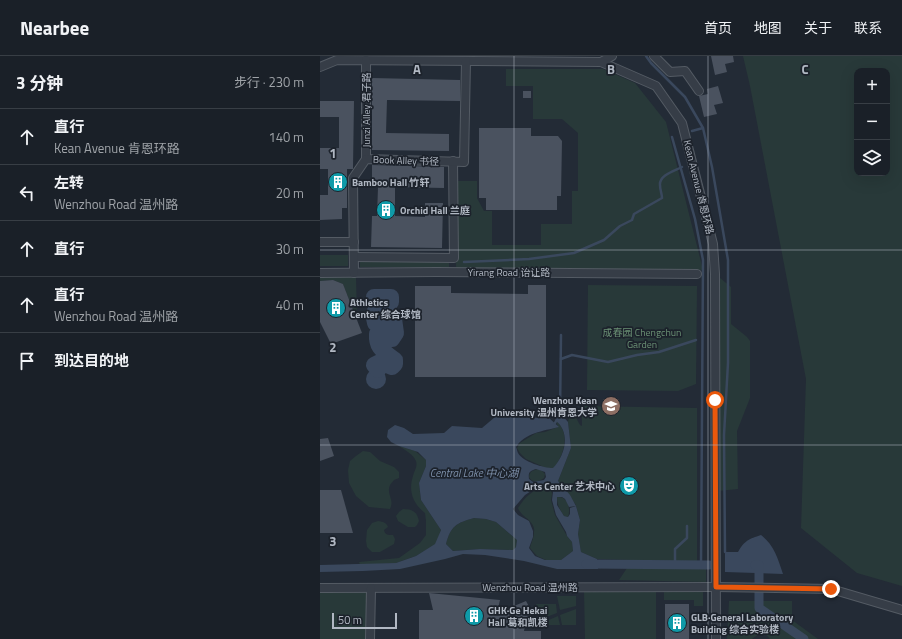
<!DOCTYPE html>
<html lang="zh">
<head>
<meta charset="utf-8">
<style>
	:root { --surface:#1a2028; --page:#272d34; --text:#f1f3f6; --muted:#9fa3a8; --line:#383e45 }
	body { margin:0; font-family:"Titillium Web","Noto Sans SC",sans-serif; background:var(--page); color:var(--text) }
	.controls { position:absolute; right:12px; top:12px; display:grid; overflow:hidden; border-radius:8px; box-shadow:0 4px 16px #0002 }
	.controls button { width:36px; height:36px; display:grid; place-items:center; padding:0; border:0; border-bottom:1px solid var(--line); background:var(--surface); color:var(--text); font:20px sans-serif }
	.scale { position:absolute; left:12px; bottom:10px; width:65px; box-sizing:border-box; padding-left:4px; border:2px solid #b1b8c3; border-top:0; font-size:11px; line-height:14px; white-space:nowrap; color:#b1b8c3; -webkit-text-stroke:3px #1c222b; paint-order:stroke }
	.stop { position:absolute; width:12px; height:12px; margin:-9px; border:3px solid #ea580c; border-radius:50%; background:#fff }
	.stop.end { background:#ea580c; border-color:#fff; box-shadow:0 1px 4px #0008 }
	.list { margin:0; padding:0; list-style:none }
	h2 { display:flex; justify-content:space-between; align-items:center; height:52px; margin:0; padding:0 16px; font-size:17px }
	h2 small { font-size:13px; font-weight:400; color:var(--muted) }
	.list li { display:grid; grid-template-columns:26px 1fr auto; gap:12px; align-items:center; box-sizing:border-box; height:56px; padding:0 16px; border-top:1px solid var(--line) }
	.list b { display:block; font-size:15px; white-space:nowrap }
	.list p { margin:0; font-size:13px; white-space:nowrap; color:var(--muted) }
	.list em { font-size:13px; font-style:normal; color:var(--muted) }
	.icon { flex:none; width:22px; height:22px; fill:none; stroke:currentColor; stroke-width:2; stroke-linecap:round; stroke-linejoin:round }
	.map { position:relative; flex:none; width:582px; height:583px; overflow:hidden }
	header { display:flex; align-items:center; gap:24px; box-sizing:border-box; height:56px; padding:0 20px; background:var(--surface); border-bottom:1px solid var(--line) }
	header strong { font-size:19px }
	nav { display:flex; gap:22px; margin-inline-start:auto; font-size:14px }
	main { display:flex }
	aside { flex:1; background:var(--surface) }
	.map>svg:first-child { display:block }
</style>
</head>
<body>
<header>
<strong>Nearbee</strong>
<nav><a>首页</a><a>地图</a><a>关于</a><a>联系</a></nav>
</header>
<main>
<aside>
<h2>3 分钟<small>步行 · 230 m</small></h2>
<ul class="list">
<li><svg class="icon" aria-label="ahead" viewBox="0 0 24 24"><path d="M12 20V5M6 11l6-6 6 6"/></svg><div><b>直行</b><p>Kean Avenue 肯恩环路</p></div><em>140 m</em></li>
<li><svg class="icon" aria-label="left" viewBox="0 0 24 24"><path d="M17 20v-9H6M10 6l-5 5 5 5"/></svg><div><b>左转</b><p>Wenzhou Road 温州路</p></div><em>20 m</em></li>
<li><svg class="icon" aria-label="ahead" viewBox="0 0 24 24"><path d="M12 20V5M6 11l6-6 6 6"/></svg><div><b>直行</b></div><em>30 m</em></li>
<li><svg class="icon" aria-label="ahead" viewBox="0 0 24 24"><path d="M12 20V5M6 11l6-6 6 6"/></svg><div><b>直行</b><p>Wenzhou Road 温州路</p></div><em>40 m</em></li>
<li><svg class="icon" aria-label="arrive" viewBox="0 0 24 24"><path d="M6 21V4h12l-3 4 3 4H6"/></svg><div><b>到达目的地</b></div></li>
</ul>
</aside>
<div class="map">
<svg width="582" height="583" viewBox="0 0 582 583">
	<rect width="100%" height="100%" fill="#232b36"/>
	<g fill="#283939" fill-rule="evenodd">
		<path d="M423,0H582V530L537,517L481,472L486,323L430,30ZM537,15H567V117H537Z"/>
		<polygon points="186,13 283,13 315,27 346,66 383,214 136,212 137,125 157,125 157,142 164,155 172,155 172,189 221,189 221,168 252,168 252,135 258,135 258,77 242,63 213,63 213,30 186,30"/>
		<rect x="0" y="199" width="28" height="11"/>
		<rect x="40" y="204" width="89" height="7"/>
		<polygon points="0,221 36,221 37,263 23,228 13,224 0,225"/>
		<polygon points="400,222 411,231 411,268 427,281 430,285 430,342 417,375 418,433 398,435"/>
		<polygon points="268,229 377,230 376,328 358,335 267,334"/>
		<polygon points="262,350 377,352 377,506 277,503 261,496 258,478 260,464 256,450 256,449 238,425 251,392 248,366 249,362 255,360 260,369 262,370"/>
		<path d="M236,365C251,377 244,399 234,412H226L206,403L200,397L197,392L200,387L216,377L225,376L238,371Z"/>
		<path d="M79,390L95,395L106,404V410L99,427L101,444L121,474L116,488L96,500L76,507L40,509L39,506L79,502L100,487L106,479V465L105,457C93,448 88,435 93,420C94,415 98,411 96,405C93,398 85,394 79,390Z"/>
		<path d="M43,395L50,396L60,405L74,411L79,416V422L74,424C73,426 71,427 70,429C66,438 75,444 70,453L49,451L36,440L29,427L28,414L30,405L36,400Z"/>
		<path d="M218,413L222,415L225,418L224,422C219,426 212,427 209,421C210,415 212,415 218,413Z"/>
		<path d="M226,431L231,434L232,438L231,444L235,459L247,480L252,486L253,495L241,504H226L217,500L210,492C211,487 214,482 214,476C216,465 201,461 198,452C206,440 212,434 226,431Z"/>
		<path d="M237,441C248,440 251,453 248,461L244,460C240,454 237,449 237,441Z"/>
		<path d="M83,453C93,453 97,456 99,465L97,469L95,471H88L78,465L76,460L79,456Z"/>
		<path d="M154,462L166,463L176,466L197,484L196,491L193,494L160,493L133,495L126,488C131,470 136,467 154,462Z"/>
		<path d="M58,465C63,466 66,466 68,471L64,474C65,479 68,479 73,479L75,483L74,488L60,496H52L47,491L46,485L47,474L52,467Z"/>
		<polygon points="307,512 386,512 386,526 299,524"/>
		<polygon points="344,534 383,534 383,550 374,550 374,544 344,544"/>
		<rect x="0" y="535" width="47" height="48"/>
		<polygon points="264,535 336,535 336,583 265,583"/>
		<polygon points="237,540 256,540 256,550 240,554"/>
		<polygon points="409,545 472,545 472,564 498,583 450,583 443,575 432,583 407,583"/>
		<polygon points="216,548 236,548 237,557 221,563"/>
		<polygon points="256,553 256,569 242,569 240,559"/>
		<polygon points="238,560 240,569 217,569"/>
	</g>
	<g fill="#3a485d" fill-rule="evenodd">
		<circle cx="56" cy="323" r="10"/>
		<path d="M240,357L248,366L251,392L238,425L250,439L256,450L249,451L245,443L242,441H237V449L244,460L248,461L250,458V452L256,450L260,464L258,478L261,496L277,503L278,513H237L204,505L165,499L143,498L125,503L80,513L43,515L0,516V509L76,507L96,500L115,488L121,474L101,444L99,427L106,410V404L98,396L79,390L71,386L67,381L68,374L75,369L84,372L93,378L124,377L132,370L162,372L175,361L229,362L239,371C223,375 205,377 196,391C197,393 197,395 198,397C203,406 224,412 233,412C245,400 251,377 236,365ZM216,413L225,416L226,421L224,424L213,426L209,423C208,416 210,415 216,413ZM228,429L233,436L232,444L236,459L246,476L247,480L252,486L253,495L241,504H225L215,500L209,492L213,481V475L209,465L198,459L193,453L205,439L214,433ZM154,462L166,463L176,466L197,484L196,491L193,494L160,493L133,495L126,488C131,470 136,467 154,462Z"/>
		<path d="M441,479C454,489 458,503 463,518L405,516V496H418C425,484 429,483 441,479Z"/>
	</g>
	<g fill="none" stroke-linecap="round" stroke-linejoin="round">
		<g stroke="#3a485d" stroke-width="2.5">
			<polyline points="326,0 331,7 365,41 383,72 372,75"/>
			<polyline points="383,72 392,111 408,204 408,307 404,379 405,496"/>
			<polyline points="352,81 375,163 383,204 381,509"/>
			<path d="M144,206L209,203L254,197L284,184L300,170L312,164L314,158L342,142C342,138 340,134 340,129C339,119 354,115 362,111"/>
			<polyline points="241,303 252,299 288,306 317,299 339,296 376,284"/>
			<polyline points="235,367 240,357 241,279"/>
			<polyline points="355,508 355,493 367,482 367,470"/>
		</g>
		<g stroke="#3a485d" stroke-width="9">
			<polyline points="266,508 389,509"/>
			<polyline points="435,509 439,509 439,552 484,583"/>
		</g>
		<path stroke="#3a485d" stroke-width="16" d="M54,241H71V246C59,247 51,254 55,267H62L69,260L74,263L76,277L72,283L65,282L62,278L59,277L57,278C56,293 64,295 75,304V308L72,311L60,306L54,309L58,314"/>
	</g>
	<g fill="#4a525f">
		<polygon points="391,0 413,0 414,6 405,8 407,16 395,19"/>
		<polygon points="52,22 140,24 140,45 67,44 66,77 129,78 129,95 52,94"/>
		<polygon points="398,30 403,47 394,49 397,58 384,61 379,40 388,38 387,33"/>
		<rect x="203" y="35" width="8" height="7"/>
		<polygon points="0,45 34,45 33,112 33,113 27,113 27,152 22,152 22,163 0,164 0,139 8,139 8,113 0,113 0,92 19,92 19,61 0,61"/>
		<polygon points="159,72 211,72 211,80 238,80 242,85 241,140 237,140 237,154 166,154 166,142 159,142"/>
		<polygon points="52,109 124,111 124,132 75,131 75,160 105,161 105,147 123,147 122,192 51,191 52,160 57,160 58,131 52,131"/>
		<polygon points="13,224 23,228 42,277 11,288 0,266 0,225"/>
		<polygon points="208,229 226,229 226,321 95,321 95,230 131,230 131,237 208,238"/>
		<polygon points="8,382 14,400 0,405 0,383"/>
		<polygon points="0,434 21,434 33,477 0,477"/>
		<polygon points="109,537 180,544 177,557 206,545 213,558 206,562 204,575 221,575 221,583 99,583 99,554 113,554"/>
		<rect x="345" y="548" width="24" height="35"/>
	</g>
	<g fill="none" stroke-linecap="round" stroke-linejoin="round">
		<g stroke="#545b64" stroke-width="10">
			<g id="minor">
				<polyline points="334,0 350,16 365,15 379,35"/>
				<polyline points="281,6 292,0"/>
				<polyline points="0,11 17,4 281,6 336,30 362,67 393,188 395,218 396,583"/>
				<polyline points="46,103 46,4"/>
				<polyline points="0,186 34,186"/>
				<polyline points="34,201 134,202 133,105"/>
				<polyline points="0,217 116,216 377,218"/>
				<polyline points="34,217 33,122 46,103 144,106 146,5"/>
				<polyline points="0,532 396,531 511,533 582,554"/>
				<polyline points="50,583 51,532"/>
			</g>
		</g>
		<use href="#minor" stroke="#363d47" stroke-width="8"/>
	</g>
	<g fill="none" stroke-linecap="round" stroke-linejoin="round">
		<polyline stroke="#ea580c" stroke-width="5" points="395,344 396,531 511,533"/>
	</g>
	<path fill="none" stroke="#b1b8c3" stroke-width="1" stroke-opacity="0.55" d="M194,0V583M388,0V583M0,194H582M0,389H582"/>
	<defs>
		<g id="building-disc" transform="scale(1)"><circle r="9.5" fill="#0f9aa8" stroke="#1c222b"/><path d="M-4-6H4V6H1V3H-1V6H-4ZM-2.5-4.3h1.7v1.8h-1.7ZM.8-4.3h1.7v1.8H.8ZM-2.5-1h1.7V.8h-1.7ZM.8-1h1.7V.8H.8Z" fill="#fff"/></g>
		<g id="university-disc" transform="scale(1)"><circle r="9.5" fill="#8d6e63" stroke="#1c222b"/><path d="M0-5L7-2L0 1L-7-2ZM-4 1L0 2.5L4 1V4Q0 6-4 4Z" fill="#fff"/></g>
		<g id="theatre-disc" transform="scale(1)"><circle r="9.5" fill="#0f9aa8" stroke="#1c222b"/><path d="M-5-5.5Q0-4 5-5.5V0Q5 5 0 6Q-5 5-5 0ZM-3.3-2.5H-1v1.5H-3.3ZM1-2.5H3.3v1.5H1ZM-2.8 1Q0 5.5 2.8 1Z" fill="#fff"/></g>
	</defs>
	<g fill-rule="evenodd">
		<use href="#building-disc" x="18" y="126"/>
		<use href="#building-disc" x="66" y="154"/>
		<use href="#building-disc" x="16" y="252"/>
		<use href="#university-disc" x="291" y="350"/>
		<use href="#theatre-disc" x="309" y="430"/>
		<use href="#building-disc" x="154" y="560"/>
		<use href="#building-disc" x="357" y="567"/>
	</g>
	<g text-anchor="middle" stroke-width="3.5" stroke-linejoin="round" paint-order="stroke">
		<g font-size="10" fill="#b1b8c3" stroke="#1c222b">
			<text transform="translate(46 54) rotate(-90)" y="4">Junzi Alley 君子路</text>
			<text transform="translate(86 104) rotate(2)" y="4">Book Alley 书径</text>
			<text transform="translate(379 131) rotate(76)" y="4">Kean Avenue 肯恩环路</text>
			<text x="189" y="220">Yirang Road 诒让路</text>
			<text x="210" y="535">Wenzhou Road 温州路</text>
		</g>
		<g font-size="10" font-weight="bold" fill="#b1b8c3" stroke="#1c222b" text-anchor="start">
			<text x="32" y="130">Bamboo Hall 竹轩</text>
			<text x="80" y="158">Orchid Hall 兰庭</text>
			<text x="30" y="250">Athletics<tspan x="30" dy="12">Center 综合球馆</tspan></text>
			<text x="277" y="348" text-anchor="end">Wenzhou Kean<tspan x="277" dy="12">University 温州肯恩大学</tspan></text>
			<text x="295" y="434" text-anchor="end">Arts Center 艺术中心</text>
			<text x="168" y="558">GHK·Ge Hekai<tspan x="168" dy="12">Hall 葛和凯楼</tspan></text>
			<text x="371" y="565">GLB·General Laboratory<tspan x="371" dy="12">Building 综合实验楼</tspan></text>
		</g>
		<g font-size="10" fill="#6b9175" stroke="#1c222b">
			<text x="322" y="280">成春园 Chengchun<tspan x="322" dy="12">Garden</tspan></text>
		</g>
		<g font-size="11" font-style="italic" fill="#7c8ea8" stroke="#1c222b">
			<text x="154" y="421">Central Lake 中心湖</text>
		</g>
	</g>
	<g font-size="13" text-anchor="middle" font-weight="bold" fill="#b1b8c3" stroke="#1c222b" stroke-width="3.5" stroke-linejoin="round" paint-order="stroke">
		<text x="97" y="18">A</text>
		<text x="291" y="18">B</text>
		<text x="485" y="18">C</text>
		<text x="13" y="102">1</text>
		<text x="13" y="296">2</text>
		<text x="13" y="490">3</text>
	</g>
</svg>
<div class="controls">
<button>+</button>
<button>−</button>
<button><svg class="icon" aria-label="layers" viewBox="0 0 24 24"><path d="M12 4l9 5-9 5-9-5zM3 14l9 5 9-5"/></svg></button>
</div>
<div class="scale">50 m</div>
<div class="stop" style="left:395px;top:344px"></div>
<div class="stop end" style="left:511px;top:533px"></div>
</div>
</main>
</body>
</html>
